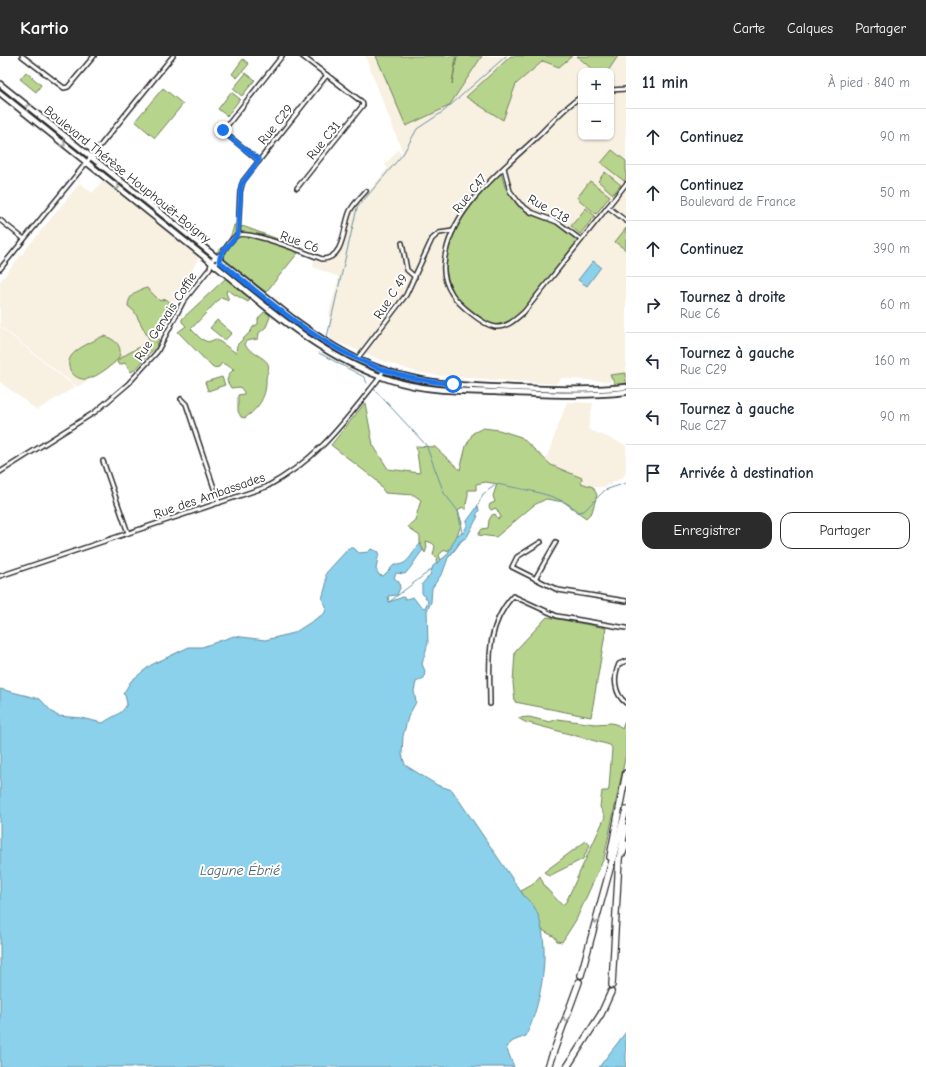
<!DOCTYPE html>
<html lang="fr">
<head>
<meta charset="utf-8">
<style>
	:root { --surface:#fff; --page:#f6f6f7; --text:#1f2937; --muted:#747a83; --line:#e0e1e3; --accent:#2b2b2b }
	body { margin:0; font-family:"Comic Neue",sans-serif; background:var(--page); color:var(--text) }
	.controls { position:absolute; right:12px; top:12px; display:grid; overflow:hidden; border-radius:8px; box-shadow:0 1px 3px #0004 }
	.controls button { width:36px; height:36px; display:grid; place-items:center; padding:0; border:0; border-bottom:1px solid var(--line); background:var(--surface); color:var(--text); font:20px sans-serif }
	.stop { position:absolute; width:12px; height:12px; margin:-9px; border:3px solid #1a73e8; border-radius:50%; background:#fff }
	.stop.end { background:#1a73e8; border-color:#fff; box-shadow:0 1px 4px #0008 }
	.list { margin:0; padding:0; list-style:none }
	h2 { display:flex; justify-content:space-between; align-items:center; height:52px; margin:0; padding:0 16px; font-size:17px }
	h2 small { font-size:13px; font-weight:400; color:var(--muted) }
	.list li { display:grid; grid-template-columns:26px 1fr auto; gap:12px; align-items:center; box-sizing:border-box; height:56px; padding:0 16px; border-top:1px solid var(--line) }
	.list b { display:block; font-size:15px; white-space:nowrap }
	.list p { margin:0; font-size:13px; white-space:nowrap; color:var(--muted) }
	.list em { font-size:13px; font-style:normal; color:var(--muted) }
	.actions { display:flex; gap:8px; padding:12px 16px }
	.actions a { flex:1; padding:9px 0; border:1px solid var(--accent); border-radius:12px; text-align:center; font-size:14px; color:var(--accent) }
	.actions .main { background:var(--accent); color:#fff }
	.icon { flex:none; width:22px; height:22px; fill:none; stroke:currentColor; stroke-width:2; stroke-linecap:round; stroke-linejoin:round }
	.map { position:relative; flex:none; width:626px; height:1011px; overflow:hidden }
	header { display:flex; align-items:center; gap:24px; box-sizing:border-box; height:56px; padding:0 20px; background:var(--accent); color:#fff }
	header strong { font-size:19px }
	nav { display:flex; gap:22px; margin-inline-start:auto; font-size:14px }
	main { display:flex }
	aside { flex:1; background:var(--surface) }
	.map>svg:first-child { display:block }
</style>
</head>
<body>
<header>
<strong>Kartio</strong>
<nav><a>Carte</a><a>Calques</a><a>Partager</a></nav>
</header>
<main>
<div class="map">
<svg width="626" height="1011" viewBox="0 0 626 1011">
	<rect width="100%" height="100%" fill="#fff"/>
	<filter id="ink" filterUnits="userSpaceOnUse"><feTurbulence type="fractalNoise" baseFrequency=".025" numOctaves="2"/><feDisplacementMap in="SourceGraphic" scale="8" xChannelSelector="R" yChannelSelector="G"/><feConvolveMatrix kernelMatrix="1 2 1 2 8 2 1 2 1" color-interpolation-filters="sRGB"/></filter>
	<g filter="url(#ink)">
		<g fill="#f8f0e1" fill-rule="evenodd">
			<path d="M365,0H626V317L610,319L611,326L562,322L555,328L441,320L416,316L386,306L330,283L329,257L339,221L313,211L314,204L322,207L333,203L338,197L343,189L352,157L355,151L388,112L385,109L398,94L403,97ZM581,15H611V81H581Z"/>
			<polygon points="103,125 199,201 156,284 77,331 0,270 0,225 80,127 92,137"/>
			<polygon points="0,271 75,331 37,354 0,326"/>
			<polygon points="567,346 593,347 588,373 626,389 626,414 624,420 605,431 593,431 581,427 581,422 551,409 546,403"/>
		</g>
		<g fill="#b7d48d" stroke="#71805c">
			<polygon points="376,0 456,0 452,28 457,0 482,0 449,50 406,70"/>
			<polygon points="511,0 572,0 559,11 543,5 516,28 503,64 466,41"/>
			<polygon points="577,0 618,0 608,15 594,15"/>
			<polygon points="243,3 249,8 237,22 232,18"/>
			<polygon points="26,16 41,29 36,36 20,23"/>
			<polygon points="246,17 255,24 242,40 233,33"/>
			<polygon points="163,32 183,48 155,82 135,65"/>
			<polygon points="231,36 240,43 227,60 218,53"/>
			<polygon points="612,94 626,105 626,123 624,125 601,107"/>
			<polygon points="605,116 621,129 613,138 598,125"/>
			<path d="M501,117L505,131L517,149L531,159L556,167L579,184C559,206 533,251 510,265C498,273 487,266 477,258C469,252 458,245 453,235C429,193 473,145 501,117Z"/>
			<polygon points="590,125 610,140 596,158 577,142"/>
			<polygon points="586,152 595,160 580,178 571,170"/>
			<path d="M234,169L245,171L302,192L266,236L215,197C226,191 232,180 234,169Z"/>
			<polygon points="626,172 626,194 615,186"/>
			<path d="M226,222L251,243L248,246L227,234L226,237L229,244L221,241L191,273L201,283L208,286L216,283L236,297L237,289L251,275L253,271L258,268V263L264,256L269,258L270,261L266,271L259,277L258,283L246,285L244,288C250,297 265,301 268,308C270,313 266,318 266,323C267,340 259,352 245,362L241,361L238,355V339L244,338V336L240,331L231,332L227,325L229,318L234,313L222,307L219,311L213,312L178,276L186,270L182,266V263Z"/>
			<path d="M147,232L160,245L166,243L173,249L161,276L157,278L153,277L152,279L160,284L157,286V292C145,297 142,311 131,316L125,307L119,309L117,306L120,302L148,286L149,283L134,255L128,250C128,240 137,234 147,232Z"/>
			<polygon points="217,264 232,277 225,284 210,272"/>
			<path d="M105,280C116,284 124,291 118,303C111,310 97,321 87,323C74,325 63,310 72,299C79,291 92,286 101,281Z"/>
			<polygon points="626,317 626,332 618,333 610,319"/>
			<polygon points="222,321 225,329 208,335 205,326"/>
			<path d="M365,347L373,389L388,413L420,417L416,390L435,391L460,414L466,390L473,377L483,372L499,374L521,381L551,409L582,422L581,427L593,431L597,439L592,456L586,462L564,446L546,443L534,449L496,481L478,479L482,473L488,472L489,464L492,459L495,458L498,463L501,461L496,452L491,454L489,451L490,448L495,446L493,440L497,428L486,426L476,428V434H468C469,441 465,447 466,454L462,451L458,455L462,467L454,487L449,494L443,495L439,499L441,504L437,507L436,505L437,501L433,499L435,490L432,487L426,485L427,491L425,497L420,488V480L411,474L408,470L415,464L421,444L414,439L385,437L376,424L331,389Z"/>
			<polygon points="547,561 606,572 591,661 515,646 513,627 515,595"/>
			<polygon points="529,661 550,666 557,663 595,668 612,667 618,669 622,673 626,662 626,698 604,802 576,864 562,886 557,885 555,881 542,874 521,835 532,829 540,820 545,831 562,849 566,846 605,761 600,751 602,735 608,735 609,732 612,692 610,689 525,666 518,662"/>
			<polygon points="586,785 590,789 583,803 549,820 544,816"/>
		</g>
		<g fill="#8bd1ec" stroke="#658f9f">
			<polygon points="593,205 601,211 587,230 578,224"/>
			<path d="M478,450L479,454L476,460H478L467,481L459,486L457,491L448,502L443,516L432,532L431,546L427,555L428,587L422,608L425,615L424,622L416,626L414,635L416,646L408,661L403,680L402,698L405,709L437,729L452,734L524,840C528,844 534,849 536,854C552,889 542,946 526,980L513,985L506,991L514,1011H0V633L40,643L52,656L58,660L81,662L103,667C112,660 122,659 127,648L125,639L123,638L131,625L151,609L189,591H202L234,580L265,584L294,577L325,557L326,550L322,543L326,529V517L349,492H354L359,497L368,496L371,493L379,496L376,513L379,519L383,520L394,509C409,510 411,497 420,488L423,494C416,502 412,511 405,518L396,517L394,522L399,526L400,532L397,539L388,540L389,546L403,541L406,543L413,541L420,550L425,552L428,545L422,537V528L430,519L433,510L447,499L457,479L463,477L467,470V465Z"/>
			<polygon points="626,976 626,1011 599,1011"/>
		</g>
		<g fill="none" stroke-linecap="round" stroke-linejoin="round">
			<g stroke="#658f9f" stroke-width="1">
				<polyline points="327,281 357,152 403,98 417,73 444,55 506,0"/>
				<polyline points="319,297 364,321 367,327"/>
				<polyline points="374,333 426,389 444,437 458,455 462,477"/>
				<path d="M476,453L483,438L497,428C524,434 558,437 579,456L584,455L605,434L626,427"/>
				<polyline points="449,501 463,483"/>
				<polyline points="389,546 432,513"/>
			</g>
			<g stroke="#2b2b2b" stroke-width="6">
				<g id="minor">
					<polyline points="22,0 64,32 68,31 94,0"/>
					<polyline points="611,34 626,33"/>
					<path d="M581,41C564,51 550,69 536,82C499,117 448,154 444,209C443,219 447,230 452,238C458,248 483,269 495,271C507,272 516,263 524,256L626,128"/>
					<polyline points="259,105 223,75 282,0"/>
					<polyline points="504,112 510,135 520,148 531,156 557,166 581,184"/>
					<polyline points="297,132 363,49 362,46 302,0"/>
					<polyline points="608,151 626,165"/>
					<polyline points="0,164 24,183"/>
					<polyline points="238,178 240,136 243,125 327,19"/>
					<polyline points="402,187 407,214 415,221"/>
					<path d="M215,210C222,200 226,187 236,180C246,172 308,198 322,203C345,203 343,170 350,155C354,147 361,141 366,135"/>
					<polyline points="0,213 173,0"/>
					<polyline points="357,303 406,239 432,183 439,177 453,175"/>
					<polyline points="181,343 186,348 219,447"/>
					<polyline points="103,405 128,477"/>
					<polyline points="0,416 95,356 128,328 157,296 183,246 210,212 212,204 221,198"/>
					<polyline points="541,486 517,501 512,511 558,534 626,545"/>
					<path d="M0,520L266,431C317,404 342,369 377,325L384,314"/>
					<polyline points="535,523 556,486"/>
					<path d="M626,605L619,608C613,621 614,638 626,647"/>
					<path d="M490,648C490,609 484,572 513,540L557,560L626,572"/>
				</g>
			</g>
			<g stroke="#2b2b2b" stroke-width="8">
				<g id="secondary">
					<path d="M0,28L292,262C321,283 350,303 384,314C426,329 470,330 513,332C551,333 588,335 626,331"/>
					<path d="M0,37C67,91 134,144 201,198C260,245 318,301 391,324C424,335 461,335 495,336C539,338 582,341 626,336"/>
				</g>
			</g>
			<g stroke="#2b2b2b" stroke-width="8">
				<g id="motorway">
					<polyline points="623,797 626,788"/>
					<polyline points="610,801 626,717"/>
					<polyline points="581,919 626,754"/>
					<polyline points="612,929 619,803 626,771"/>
					<polyline points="548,1011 579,926"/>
					<polyline points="567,1011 601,958 611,936"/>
				</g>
			</g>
			<use href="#minor" stroke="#fff" stroke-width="3"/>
			<use href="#secondary" stroke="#fff" stroke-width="4.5"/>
			<use href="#motorway" stroke="#fff" stroke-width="5.5"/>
		</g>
		<defs><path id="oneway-chevron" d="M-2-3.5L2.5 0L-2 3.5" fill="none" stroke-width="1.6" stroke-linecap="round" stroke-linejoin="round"/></defs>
		<g stroke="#a0a0a0">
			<use href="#oneway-chevron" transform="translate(28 51) rotate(-141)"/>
			<use href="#oneway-chevron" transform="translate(63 88) rotate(40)"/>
			<use href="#oneway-chevron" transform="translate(117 131) rotate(38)"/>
			<use href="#oneway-chevron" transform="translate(596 865) rotate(105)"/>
			<use href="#oneway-chevron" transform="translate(566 963) rotate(110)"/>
		</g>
	</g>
	<g fill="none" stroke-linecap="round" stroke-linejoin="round" filter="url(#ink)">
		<path stroke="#1a73e8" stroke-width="5" d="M223,74L224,77L259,104L241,129L238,178L221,198L219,205C270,246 321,292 384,314C406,322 429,326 453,328"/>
	</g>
	<g text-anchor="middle" stroke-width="4" stroke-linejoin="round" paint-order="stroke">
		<g font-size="13" fill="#2b2b2b" stroke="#fff">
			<text transform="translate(275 68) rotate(-51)" y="5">Rue C29</text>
			<text transform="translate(323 84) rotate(-51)" y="5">Rue C31</text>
			<text transform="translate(128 118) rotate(39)" y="5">Boulevard Thérèse Houphouët-Boigny</text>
			<text transform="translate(469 137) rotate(-51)" y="5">Rue C47</text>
			<text transform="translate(549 152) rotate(29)" y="5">Rue C18</text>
			<text transform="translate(300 185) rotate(20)" y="5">Rue C6</text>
			<text transform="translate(390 240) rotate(-57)" y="5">Rue C 49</text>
			<text transform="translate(165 260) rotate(-57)" y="5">Rue Gervais Coffie</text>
			<text transform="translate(209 439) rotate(-19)" y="5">Rue des Ambassades</text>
		</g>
		<g font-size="14" font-style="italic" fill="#485d65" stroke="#fff">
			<text x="240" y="819">Lagune Ébrié</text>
		</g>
	</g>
</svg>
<div class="controls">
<button>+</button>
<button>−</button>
</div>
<div class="stop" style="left:453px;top:328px"></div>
<div class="stop end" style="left:223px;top:74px"></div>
</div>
<aside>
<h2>11 min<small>À pied · 840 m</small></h2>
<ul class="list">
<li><svg class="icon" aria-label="ahead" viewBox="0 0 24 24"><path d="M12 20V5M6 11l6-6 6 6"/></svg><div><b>Continuez</b></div><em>90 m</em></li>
<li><svg class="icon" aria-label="ahead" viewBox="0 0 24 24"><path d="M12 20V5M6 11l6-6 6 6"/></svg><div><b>Continuez</b><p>Boulevard de France</p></div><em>50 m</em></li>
<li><svg class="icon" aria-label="ahead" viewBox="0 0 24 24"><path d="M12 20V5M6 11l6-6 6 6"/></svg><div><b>Continuez</b></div><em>390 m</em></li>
<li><svg class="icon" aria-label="right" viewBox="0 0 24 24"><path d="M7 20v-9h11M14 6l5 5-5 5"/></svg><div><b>Tournez à droite</b><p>Rue C6</p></div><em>60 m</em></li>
<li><svg class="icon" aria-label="left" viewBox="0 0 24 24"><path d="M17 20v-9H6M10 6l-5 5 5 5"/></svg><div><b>Tournez à gauche</b><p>Rue C29</p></div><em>160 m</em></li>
<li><svg class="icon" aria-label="left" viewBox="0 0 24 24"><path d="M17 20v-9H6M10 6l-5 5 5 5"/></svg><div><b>Tournez à gauche</b><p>Rue C27</p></div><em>90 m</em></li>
<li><svg class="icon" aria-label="arrive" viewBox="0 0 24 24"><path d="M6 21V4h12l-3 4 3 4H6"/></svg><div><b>Arrivée à destination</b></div></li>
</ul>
<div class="actions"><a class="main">Enregistrer</a><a>Partager</a></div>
</aside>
</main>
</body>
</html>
